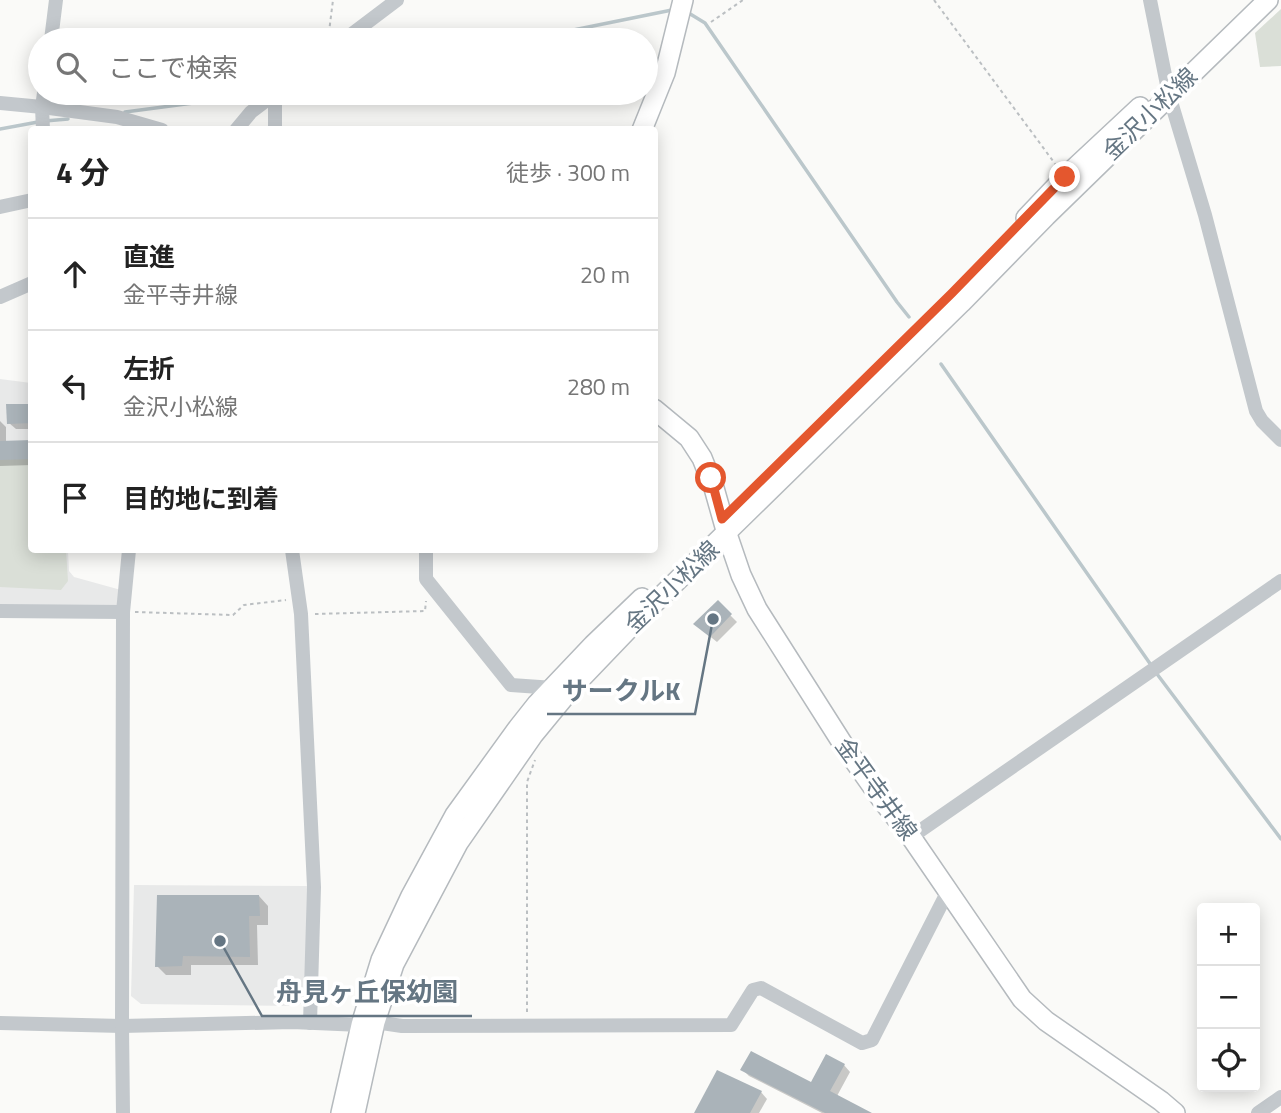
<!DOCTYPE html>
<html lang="ja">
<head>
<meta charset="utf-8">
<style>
	:root { --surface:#fff; --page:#f2f2f2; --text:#222; --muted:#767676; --line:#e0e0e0 }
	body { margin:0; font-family:"Titillium Web","Noto Sans JP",sans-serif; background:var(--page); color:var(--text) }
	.controls { position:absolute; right:21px; bottom:21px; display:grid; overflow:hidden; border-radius:7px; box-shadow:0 4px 18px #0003 }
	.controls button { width:63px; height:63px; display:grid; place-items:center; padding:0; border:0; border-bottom:2px solid var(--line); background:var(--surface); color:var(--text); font:35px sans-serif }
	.stop { position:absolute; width:21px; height:21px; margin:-16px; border:5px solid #e4572e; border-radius:50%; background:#fff }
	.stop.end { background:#e4572e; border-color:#fff; box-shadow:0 2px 7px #0008 }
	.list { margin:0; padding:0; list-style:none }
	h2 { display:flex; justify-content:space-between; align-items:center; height:91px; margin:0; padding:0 28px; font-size:30px }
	h2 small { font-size:23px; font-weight:400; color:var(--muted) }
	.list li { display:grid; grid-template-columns:46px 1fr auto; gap:21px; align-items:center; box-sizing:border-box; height:112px; padding:0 28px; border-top:2px solid var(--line) }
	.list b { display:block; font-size:26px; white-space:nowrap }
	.list p { margin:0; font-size:23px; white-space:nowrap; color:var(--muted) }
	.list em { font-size:23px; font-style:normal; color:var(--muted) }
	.icon { flex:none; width:38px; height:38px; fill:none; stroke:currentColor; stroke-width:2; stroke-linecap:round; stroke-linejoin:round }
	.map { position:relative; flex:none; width:1281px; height:1113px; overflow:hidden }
	.search { position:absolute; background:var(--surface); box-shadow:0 4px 18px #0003; left:28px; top:28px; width:630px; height:77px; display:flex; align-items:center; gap:18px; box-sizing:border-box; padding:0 24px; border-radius:38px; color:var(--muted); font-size:26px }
	.panel { position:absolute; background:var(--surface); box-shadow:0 4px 18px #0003; left:28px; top:126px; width:630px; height:427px; border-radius:7px }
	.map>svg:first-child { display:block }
</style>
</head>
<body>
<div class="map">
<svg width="1281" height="1113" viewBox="0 0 1281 1113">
	<rect width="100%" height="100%" fill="#fafaf8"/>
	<g fill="#e8e9e9">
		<polygon points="0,379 31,383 32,550 68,550 69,571 74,577 121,590 119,608 0,608"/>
		<polygon points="134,885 307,886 306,1000 297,1006 141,1004 131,996"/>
	</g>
	<g fill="#dadfd7">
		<polygon points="1281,9 1281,66 1260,67 1255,33"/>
		<polygon points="0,459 31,459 32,550 66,550 68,581 61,590 0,587"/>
	</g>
	<g fill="#0003">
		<polygon points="32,405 32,429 16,429 9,423"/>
		<polygon points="0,421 6,427 6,443 32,442 32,465 0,466"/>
		<polygon points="718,603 737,622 717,642 702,630"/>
		<polygon points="259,896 268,906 268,925 257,925 258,965 191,965 191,975 166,975 157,966"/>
		<polygon points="844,1065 850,1072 837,1096 868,1113 822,1113 749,1076 742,1069 811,1084"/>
		<polygon points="761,1092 767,1099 759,1113 696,1113"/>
	</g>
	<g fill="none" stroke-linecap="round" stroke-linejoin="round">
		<g stroke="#bbc7cb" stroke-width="3.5">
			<polyline points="687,12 705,23 897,302 909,317"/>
			<polyline points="524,40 672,10"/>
			<polyline points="125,112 262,94"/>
			<polyline points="45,121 68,119"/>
			<polyline points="0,129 38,122"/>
			<polyline points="941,364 1151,665"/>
			<polyline points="1157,674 1281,839"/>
		</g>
	</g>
	<g fill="#aab3b9">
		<polygon points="6,404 32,404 32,423 7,424"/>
		<polygon points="32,440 32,459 0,460 0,441"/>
		<polygon points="718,600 732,614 710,637 693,624"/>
		<polygon points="157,895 259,895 260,916 249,916 250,957 183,956 182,966 155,967"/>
		<polygon points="751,1051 811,1082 826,1054 845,1064 830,1091 872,1113 825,1113 740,1070"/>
		<polygon points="717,1070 762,1091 750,1113 694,1113"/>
	</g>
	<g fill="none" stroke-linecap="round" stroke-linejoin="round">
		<g stroke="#b5babe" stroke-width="22">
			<g id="major">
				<polyline points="642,130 665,73 683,0"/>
				<polyline points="1026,218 1065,177 1140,107"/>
				<polyline points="654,409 689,438 702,458 714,488 727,534 741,575 757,609 846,749 882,800 911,837 1022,999 1046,1021 1161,1101 1175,1113"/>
				<polyline points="341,1113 361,1025 381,960 411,896 455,815 518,728 537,704 593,645 642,598"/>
				<polyline points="355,1113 375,1022 394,964 458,843 533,735 570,690 640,617 961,303 1046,216 1268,0"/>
			</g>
		</g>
		<g stroke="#bbbfc2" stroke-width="2" stroke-dasharray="3.5 3.5" stroke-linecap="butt">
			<polyline points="934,0 1056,165"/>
			<polyline points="711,22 743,0"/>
			<polyline points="328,40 333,0"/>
			<polyline points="135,612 233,615 244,605 286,600"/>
			<polyline points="315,614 425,611 426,601"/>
			<polyline points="527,1012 527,782 535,760"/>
		</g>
		<g stroke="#c3c8cc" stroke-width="14">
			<polyline points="1150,0 1169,95 1205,215 1256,411 1262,421 1281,440"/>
			<polyline points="51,40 56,0"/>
			<polyline points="344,40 397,0"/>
			<polyline points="275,94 275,130"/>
			<polyline points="0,103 42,107 117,117 162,130"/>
			<polyline points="43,130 42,107 44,93"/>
			<polyline points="236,130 251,112 276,93"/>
			<polyline points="0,207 32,200"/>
			<polyline points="0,297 32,283"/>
			<polyline points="292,550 301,614 314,887 310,1023"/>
			<polyline points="426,550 426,579 511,685 554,688"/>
			<polyline points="0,611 123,612"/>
			<polyline points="911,837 1281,581"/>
			<polyline points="375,1022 402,1026 731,1025 753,990 761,988 862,1043 872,1040 948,891"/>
			<polyline points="0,1023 122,1026 292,1022 361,1025"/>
			<polyline points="123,1113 122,1026 123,612 129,550"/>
			<polyline points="1258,1113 1281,1097"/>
		</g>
		<use href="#major" stroke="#fff" stroke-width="19"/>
	</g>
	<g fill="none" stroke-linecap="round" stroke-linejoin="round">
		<polyline stroke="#e4572e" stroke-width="9" points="711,478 722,519 952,293 1065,177"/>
	</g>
	<g text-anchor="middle" stroke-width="7" stroke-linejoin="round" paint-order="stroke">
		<g font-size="24" fill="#657683" stroke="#fff">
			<text transform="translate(1150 114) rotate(-44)" y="8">金沢小松線</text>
			<text transform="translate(672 587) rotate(-44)" y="8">金沢小松線</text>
			<text transform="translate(876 789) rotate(54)" y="8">金平寺井線</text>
		</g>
	</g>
	<path fill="none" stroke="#657683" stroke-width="2.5" d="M713 619L695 714H547M220 941L262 1016H472"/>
	<g fill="#657683" stroke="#fff" stroke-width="2.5">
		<circle cx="713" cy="619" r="7"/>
		<circle cx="220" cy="941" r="7"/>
	</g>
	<g font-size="26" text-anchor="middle" font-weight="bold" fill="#657683" stroke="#fff" stroke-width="7" stroke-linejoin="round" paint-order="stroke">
		<text x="621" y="700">サークルK</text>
		<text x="367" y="1001">舟見ヶ丘保幼園</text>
	</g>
</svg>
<div class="controls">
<button>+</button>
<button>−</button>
<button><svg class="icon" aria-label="locate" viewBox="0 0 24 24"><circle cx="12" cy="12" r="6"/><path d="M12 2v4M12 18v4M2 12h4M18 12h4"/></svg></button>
</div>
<div class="stop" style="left:711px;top:478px"></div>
<div class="stop end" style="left:1065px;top:177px"></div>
<div class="search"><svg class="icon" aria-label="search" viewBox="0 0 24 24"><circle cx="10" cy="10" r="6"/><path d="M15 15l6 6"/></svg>ここで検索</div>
<section class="panel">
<h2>4 分<small>徒歩 · 300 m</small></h2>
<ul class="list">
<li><svg class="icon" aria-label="ahead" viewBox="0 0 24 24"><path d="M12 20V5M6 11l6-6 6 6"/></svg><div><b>直進</b><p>金平寺井線</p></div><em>20 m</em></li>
<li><svg class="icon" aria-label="left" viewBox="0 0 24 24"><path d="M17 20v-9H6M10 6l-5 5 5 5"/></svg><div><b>左折</b><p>金沢小松線</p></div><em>280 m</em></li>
<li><svg class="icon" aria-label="arrive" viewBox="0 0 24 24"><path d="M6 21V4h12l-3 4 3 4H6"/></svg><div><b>目的地に到着</b></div></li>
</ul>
</section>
</div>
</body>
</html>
